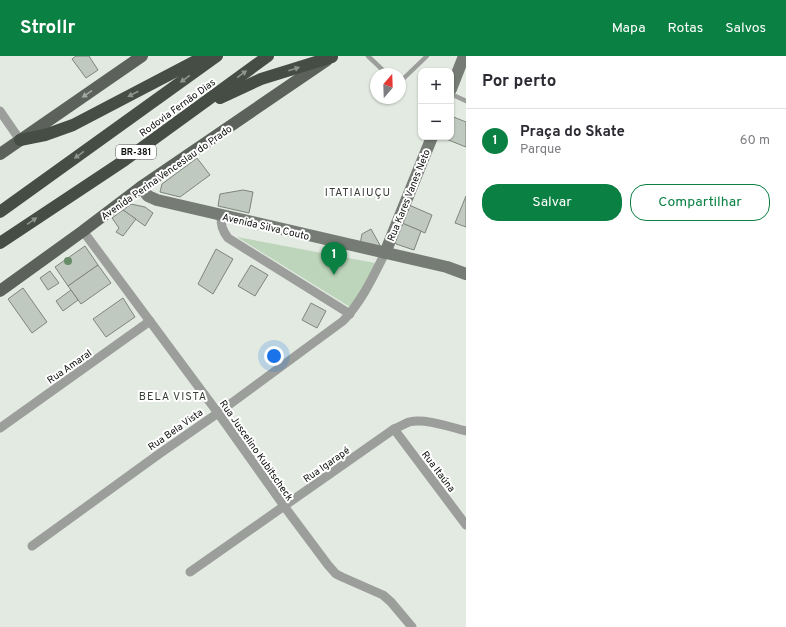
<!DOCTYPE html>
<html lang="pt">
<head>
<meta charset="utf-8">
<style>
	:root { --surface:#fff; --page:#f2f2f3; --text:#2b2b33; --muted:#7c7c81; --line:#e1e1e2; --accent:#0b8043 }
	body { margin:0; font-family:Overpass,sans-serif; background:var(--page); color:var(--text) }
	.controls { position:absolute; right:12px; top:12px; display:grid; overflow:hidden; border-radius:8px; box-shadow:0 1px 3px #0004 }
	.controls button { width:36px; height:36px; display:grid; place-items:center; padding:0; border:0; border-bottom:1px solid var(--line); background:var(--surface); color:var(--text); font:20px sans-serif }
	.compass { position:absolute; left:370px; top:12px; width:36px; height:36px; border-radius:50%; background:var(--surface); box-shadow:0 1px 3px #0004; rotate:19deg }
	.you { position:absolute; left:274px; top:300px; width:14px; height:14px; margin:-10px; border:3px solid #fff; border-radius:50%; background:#1a73e8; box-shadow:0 0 0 6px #1a73e833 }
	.badge { display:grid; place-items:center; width:26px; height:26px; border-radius:50%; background:var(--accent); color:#fff; font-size:13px; font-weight:700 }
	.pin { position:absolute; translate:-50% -33px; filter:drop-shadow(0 1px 2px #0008) }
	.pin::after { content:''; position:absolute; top:21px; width:14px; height:12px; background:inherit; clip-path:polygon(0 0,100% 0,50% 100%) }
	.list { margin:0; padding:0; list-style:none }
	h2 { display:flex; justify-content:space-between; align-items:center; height:52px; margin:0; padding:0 16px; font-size:17px }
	h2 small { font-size:13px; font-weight:400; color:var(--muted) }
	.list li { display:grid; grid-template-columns:26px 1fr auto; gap:12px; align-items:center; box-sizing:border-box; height:64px; padding:0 16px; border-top:1px solid var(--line) }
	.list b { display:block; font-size:15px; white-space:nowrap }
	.list p { margin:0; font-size:13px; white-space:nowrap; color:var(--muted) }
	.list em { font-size:13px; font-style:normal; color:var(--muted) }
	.actions { display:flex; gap:8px; padding:12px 16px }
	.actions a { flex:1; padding:9px 0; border:1px solid var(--accent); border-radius:16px; text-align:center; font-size:14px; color:var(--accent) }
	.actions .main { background:var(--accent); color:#fff }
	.map { position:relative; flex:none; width:466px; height:571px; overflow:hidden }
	header { display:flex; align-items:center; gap:24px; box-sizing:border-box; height:56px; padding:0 20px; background:var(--accent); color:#fff }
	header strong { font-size:19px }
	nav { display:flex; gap:22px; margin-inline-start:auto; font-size:14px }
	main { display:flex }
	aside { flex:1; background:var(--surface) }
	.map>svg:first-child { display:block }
</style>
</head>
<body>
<header>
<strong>Strollr</strong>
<nav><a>Mapa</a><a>Rotas</a><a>Salvos</a></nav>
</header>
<main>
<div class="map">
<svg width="466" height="571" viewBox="0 0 466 571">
	<rect width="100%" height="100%" fill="#e2eae1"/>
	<polygon fill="#bdd5ba" points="237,181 375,207 364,232 350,251"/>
	<g fill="#c0c9bf" stroke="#7d857c">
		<polygon points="76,0 89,0 98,14 86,22 72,3"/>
		<polygon points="451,60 466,66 466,91 441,81 451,81"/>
		<polygon points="197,102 210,119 180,141 160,136 162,128"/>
		<polygon points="243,134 253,136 249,157 218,150 220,138"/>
		<polygon points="466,140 466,171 455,167"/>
		<polygon points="131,148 145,151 153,157 145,170 123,154"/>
		<polygon points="409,149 432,159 425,177 402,167"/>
		<polygon points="123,154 136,163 123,180 116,176 119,172 112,162"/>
		<polygon points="402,167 421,175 414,194 396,188 395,184"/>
		<polygon points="371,173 381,191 360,188 362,178"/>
		<polygon points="85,190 98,209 68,230 55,211"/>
		<polygon points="216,193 233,203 213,238 198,228"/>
		<polygon points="98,209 111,227 81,248 68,230"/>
		<polygon points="251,209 268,219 255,240 238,230"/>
		<polygon points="50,215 59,227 48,234 40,222"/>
		<polygon points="23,232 47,266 32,277 8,243"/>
		<polygon points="71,234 78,244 63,255 56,245"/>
		<polygon points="123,242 135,261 106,281 93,263"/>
		<polygon points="311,247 326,255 317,272 302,264"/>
	</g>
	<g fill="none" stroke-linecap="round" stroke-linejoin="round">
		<g stroke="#9b9e9a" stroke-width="4.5">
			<polyline points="368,0 387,18"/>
			<polyline points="400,22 403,23 427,0"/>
			<polyline points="451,38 466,45"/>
		</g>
		<g stroke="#9b9e9a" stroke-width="9">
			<polyline points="0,55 20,84"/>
			<path d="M221,160C221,169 222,174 228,182L350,258"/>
			<polyline points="83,175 218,357 284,450 328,509 336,518 342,521 383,539 391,546 412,571"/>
			<polyline points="0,372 150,265"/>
			<polyline points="394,373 466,469"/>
			<path d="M32,490L159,398L218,357L343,265C362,245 373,221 385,197"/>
			<path d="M190,516L394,373C399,371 404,368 409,366C425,362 450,371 466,375"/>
		</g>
		<g stroke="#767b75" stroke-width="12">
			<polyline points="451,33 464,0"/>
			<polyline points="141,131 148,140 157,144 447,211 466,218"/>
			<polyline points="385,197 432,81"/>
		</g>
		<g stroke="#5c625b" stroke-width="12">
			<polyline points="0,98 142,0"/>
			<polyline points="0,235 83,175 141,131 327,4"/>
		</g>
		<g stroke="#464d45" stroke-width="12">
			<polyline points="220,42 261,23 332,1"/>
			<polyline points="20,84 45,79 73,69 205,0"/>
			<polyline points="0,156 217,0"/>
			<polyline points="0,187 125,104 268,0"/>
		</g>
	</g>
	<circle fill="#688c67" cx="68" cy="205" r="4"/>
	<defs><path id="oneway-solid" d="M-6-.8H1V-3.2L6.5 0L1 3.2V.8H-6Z"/></defs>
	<g fill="#90948f">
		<use href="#oneway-solid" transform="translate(294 13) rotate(-18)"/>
		<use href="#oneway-solid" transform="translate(242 18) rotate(-36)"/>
		<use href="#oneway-solid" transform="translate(185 23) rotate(144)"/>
		<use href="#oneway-solid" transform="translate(133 38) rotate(152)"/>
		<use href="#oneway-solid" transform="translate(79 99) rotate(144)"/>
		<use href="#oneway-solid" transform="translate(32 165) rotate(-34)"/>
	</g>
	<use fill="#a5a9a5" href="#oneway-solid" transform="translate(87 38) rotate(146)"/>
	<g text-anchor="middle" stroke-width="4" stroke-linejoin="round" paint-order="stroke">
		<rect fill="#fff" stroke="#555755" stroke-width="1" x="116" y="89" width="40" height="14" rx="3"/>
		<g font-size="9" font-weight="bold" fill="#0c0f0c">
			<text x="136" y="99">BR-381</text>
		</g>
		<g font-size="10" fill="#0c0f0c" stroke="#fff">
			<text transform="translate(177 51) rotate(-36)" y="4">Rodovia Fernão Dias</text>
			<text transform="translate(166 116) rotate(-35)" y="4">Avenida Perina Venceslau do Prado</text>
			<text transform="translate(408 139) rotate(-68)" y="4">Rua Kares Vanes Neto</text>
			<text transform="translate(266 170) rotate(13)" y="4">Avenida Silva Couto</text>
			<text transform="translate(69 310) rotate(-35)" y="4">Rua Amaral</text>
			<text transform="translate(175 373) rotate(-35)" y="4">Rua Bela Vista</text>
			<text transform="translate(257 394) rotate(55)" y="4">Rua Juscelino Kubitscheck</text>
			<text transform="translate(326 408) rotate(-35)" y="4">Rua Igarapé</text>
			<text transform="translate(439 415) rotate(53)" y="4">Rua Itaúna</text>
		</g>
		<g font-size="11" letter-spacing="1" fill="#363d35" stroke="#fff">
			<text x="358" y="140">ITATIAIUÇU</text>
			<text x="173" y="344">BELA VISTA</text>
		</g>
	</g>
</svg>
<div class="controls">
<button>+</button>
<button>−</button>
</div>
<svg class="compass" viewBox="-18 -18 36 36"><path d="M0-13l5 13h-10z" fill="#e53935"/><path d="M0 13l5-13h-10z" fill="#7c7c81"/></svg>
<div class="you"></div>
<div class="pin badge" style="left:334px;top:219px">1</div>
</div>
<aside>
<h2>Por perto<small></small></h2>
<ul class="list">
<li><span class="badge">1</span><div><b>Praça do Skate</b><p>Parque</p></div><em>60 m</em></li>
</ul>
<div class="actions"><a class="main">Salvar</a><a>Compartilhar</a></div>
</aside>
</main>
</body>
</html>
